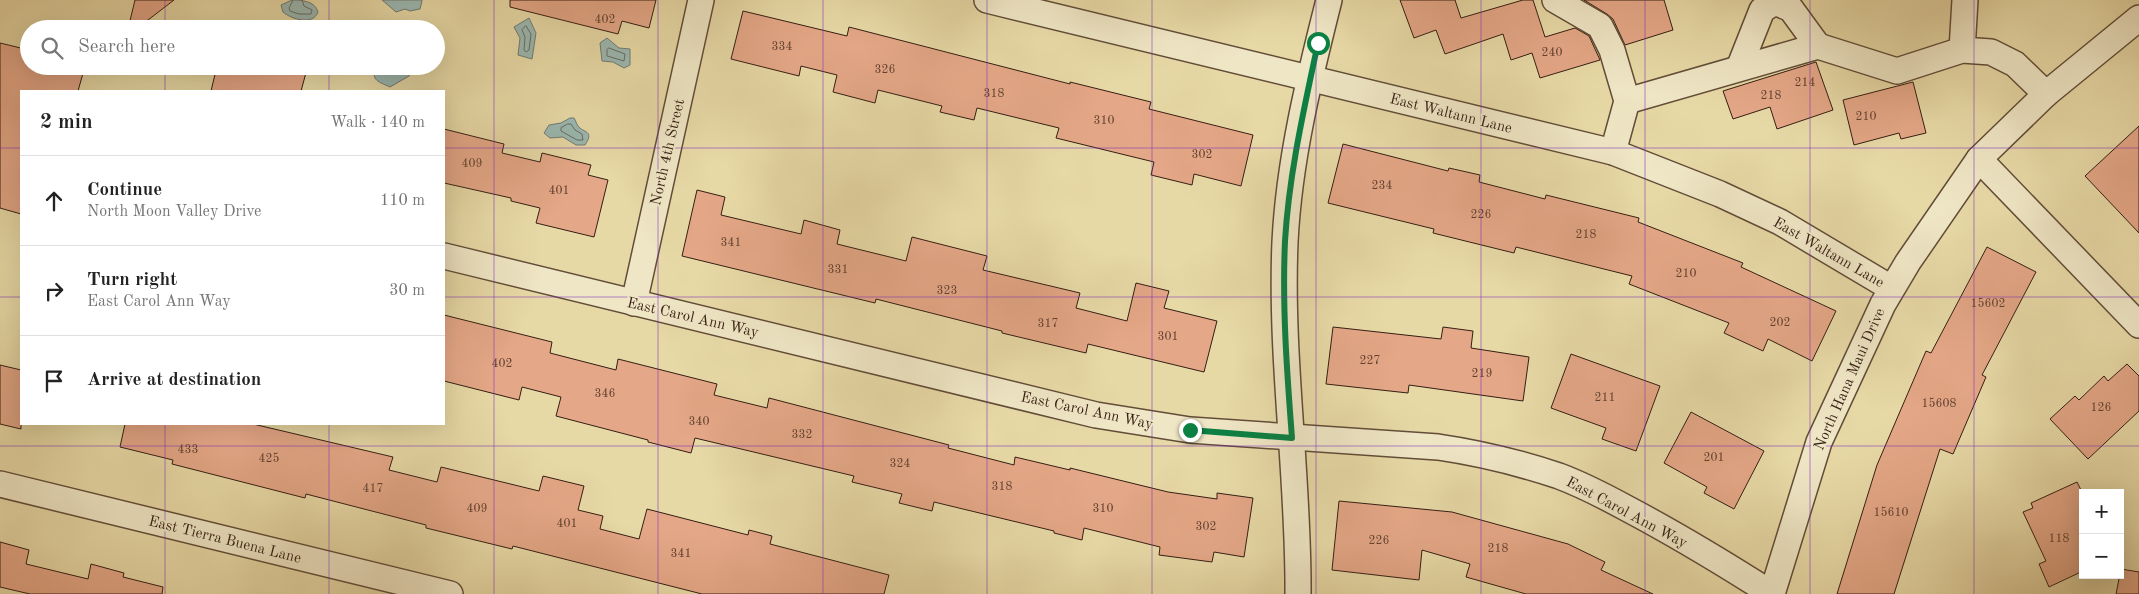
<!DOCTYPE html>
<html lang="en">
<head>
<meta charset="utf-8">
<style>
	:root { --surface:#fff; --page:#f6f6f6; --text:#222; --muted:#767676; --line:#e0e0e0 }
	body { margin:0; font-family:"Old Standard TT",serif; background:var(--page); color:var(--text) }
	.controls { position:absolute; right:15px; bottom:15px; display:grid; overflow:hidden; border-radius:0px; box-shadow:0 5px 20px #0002 }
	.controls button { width:45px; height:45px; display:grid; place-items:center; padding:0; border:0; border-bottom:1px solid var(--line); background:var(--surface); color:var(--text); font:25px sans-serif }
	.stop { position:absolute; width:15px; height:15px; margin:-11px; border:4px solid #0b8043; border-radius:50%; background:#fff }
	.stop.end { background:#0b8043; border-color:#fff; box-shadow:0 1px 5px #0008 }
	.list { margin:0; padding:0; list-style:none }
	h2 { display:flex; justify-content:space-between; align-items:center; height:65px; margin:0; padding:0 20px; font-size:21px }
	h2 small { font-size:16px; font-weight:400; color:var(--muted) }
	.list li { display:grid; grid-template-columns:32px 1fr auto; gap:15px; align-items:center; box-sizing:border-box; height:90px; padding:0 20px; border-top:1px solid var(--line) }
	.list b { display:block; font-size:19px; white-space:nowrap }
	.list p { margin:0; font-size:16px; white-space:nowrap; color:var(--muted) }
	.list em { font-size:16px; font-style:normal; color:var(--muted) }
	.icon { flex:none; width:28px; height:28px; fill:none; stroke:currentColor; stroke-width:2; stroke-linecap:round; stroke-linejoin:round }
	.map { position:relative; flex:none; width:2139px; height:594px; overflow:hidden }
	.search { position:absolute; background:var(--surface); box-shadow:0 5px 20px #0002; left:20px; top:20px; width:425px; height:55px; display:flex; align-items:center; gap:12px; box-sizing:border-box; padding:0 18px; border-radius:28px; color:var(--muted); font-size:19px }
	.panel { position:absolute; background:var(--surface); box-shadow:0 5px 20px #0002; left:20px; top:90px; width:425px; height:335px; border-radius:0px }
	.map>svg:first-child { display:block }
</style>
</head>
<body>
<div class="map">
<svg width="2139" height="594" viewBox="0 0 2139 594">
	<rect width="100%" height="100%" fill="#e7d9a6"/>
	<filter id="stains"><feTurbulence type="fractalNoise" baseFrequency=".004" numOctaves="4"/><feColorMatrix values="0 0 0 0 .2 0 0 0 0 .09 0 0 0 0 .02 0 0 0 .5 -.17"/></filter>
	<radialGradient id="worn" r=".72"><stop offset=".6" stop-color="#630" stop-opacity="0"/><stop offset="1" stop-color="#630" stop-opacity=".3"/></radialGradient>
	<g fill="#9ab8b1" stroke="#727a72">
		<path d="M292,0C302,0 315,1 318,12C313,26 291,19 283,12L281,5Z"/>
		<polygon points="382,0 422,0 422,1 420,9 410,11 405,9 396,12"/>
		<polygon points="529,18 536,33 532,59 518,55 520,38 514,27"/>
		<polygon points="607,38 619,48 630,49 630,65 624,68 613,62 602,61 600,43"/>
		<path d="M380,66H412L413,70L409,76L390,87C382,83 371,81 375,70Z"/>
		<path d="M570,118H574C576,121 576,123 578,126C583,133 595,130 585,145H576L563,137L550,138L544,133L549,125L561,123Z"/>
	</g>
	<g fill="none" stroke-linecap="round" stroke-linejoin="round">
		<g stroke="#686b62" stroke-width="1">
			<polyline points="293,0 289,8 290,11 299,14 311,14 312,10 304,6 302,0"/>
			<polygon points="526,26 531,34 529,50 526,52 524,50 525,37 522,30"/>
			<polygon points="609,48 625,54 624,61 607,56 607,50"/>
			<polygon points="568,124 571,124 575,130 582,134 583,140 577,140 561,131 561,128"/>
		</g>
	</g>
	<g fill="#e4a787" stroke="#351e13">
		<polygon points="135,0 174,0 148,20 128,29"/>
		<polygon points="510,0 656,0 649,28 622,21 618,34 510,7"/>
		<polygon points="1400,0 1455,0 1461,18 1523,0 1533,0 1545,37 1575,28 1589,36 1600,60 1540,78 1532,53 1511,60 1503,34 1445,54 1436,30 1414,38"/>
		<polygon points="1584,0 1664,0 1673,30 1625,45 1613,19 1607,14"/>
		<polygon points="743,11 847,36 849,27 1070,84 1070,82 1151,102 1149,109 1253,135 1241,186 1194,174 1192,185 1151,175 1154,162 1056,138 1059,128 977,108 974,120 940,112 942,106 878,90 875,103 833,92 837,75 801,66 799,76 731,59"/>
		<polygon points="0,43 29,50 29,66 85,66 78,91 21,91 21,214 0,208"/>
		<polygon points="1816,62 1833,110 1777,129 1770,107 1733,119 1723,91"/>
		<polygon points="217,66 295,66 307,69 301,91 211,91"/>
		<polygon points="1913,82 1926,133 1901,139 1899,133 1854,145 1843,100"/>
		<polygon points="2139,126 2139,233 2085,176"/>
		<polygon points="444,129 504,144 502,153 540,162 542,153 591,165 588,175 608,180 594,237 536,223 540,208 511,201 511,198 444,183"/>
		<polygon points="1343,144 1448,171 1449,168 1480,175 1479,182 1545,199 1546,195 1639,218 1638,222 1743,263 1741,267 1836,311 1812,361 1768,339 1763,351 1724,333 1729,323 1629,284 1632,276 1516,247 1514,253 1433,233 1434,229 1328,203"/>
		<polygon points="697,190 725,197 721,215 801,234 804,220 840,230 837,244 906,261 912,237 987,256 983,270 1080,293 1076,308 1127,321 1136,283 1169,291 1164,308 1217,321 1204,372 1088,344 1086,353 1002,333 1002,331 876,299 875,303 682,256"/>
		<polygon points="1987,247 2036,272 1982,375 1986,377 1953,454 1940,449 1894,594 1837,594 1877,465 1926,351 1931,353"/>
		<polygon points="444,315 552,342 550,353 616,370 618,359 717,384 714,395 767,408 769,398 949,445 948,448 1014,465 1015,457 1070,470 1070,468 1168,492 1217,499 1217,493 1253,498 1244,557 1214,552 1212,562 1159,555 1160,547 1084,528 1082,540 1054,533 1054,531 934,502 932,511 899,503 902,494 852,482 854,476 695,438 691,453 648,442 648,440 556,416 561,397 522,387 519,400 444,381"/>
		<polygon points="1333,327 1441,339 1443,327 1473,331 1471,348 1529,357 1523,401 1409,385 1408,393 1326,384"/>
		<polygon points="1571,354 1660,386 1636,451 1602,439 1606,428 1551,408"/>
		<polygon points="2127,364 2139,376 2139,411 2088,459 2050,419 2075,396 2079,400 2104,376 2108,381"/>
		<polygon points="0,365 21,370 21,429 0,424"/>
		<polygon points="1691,412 1764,451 1734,509 1704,493 1707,487 1664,463"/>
		<polygon points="125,424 253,424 393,457 389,470 437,482 441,467 539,491 543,476 584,486 578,510 603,516 600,529 639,539 647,509 748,535 749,530 772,536 770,544 889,575 884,594 702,594 513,546 512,549 426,528 426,525 306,494 305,498 172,464 173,460 120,447"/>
		<polygon points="2077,482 2083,494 2083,571 2049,587 2039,564 2046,561 2023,512 2033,508 2031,503"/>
		<polygon points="1339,501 1452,512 1568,544 1605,562 1601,570 1653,594 1526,594 1466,577 1470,564 1422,550 1419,580 1332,570"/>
		<polygon points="0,542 29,550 26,564 88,579 91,564 124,573 123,577 163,587 162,594 30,594 0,587"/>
		<polygon points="2121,569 2139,572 2139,594 2116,594"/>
	</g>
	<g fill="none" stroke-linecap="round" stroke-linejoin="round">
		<g stroke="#624d38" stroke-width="28">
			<g id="minor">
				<polyline points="987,0 1613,152 1720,194 1780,222 1891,288"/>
				<polyline points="1555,0 1600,26 1612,50 1627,101 1613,152"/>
				<polyline points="1962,50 1965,0"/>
				<polyline points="1739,68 1762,10 1775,2 1791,9 1818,46"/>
				<polyline points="1627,101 1818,46 1897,71 1962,50 1991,52 2015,64 2046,94"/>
				<polyline points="1979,159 2139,325"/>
				<path d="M444,256L1096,415L1190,430L1438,447C1479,453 1520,463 1559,476C1583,485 1606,497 1628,509C1677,535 1725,564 1772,594"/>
				<polyline points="634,303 701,0"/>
				<polyline points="0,484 450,594"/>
				<path d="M1298,594C1299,477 1280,359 1285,242C1289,160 1309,79 1329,0"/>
				<polyline points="1772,594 1819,442 1883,304 1908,262 1979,159 2046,94 2139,18"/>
			</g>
		</g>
		<use href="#minor" stroke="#efe6c5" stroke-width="25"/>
	</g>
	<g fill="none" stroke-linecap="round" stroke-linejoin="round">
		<path stroke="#0b8043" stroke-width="6" d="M1190,430L1292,438C1287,373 1282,307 1285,241C1289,174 1304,109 1318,43"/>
	</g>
	<path fill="none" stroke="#7b2cbf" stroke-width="1" stroke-opacity="0.55" d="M165,0V29M329,0V29M494,0V594M658,0V594M823,0V594M987,0V594M1152,0V594M1316,0V594M1481,0V594M1645,0V594M1810,0V594M1974,0V594M165,66V91M329,66V91M0,148H21M444,148H2139M0,297H21M444,297H2139M165,424V594M329,424V594M0,446H2139"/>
	<g text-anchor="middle" stroke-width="4" stroke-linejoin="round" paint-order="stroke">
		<g font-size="12" fill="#614030">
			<text x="605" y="23">402</text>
			<text x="782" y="50">334</text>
			<text x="1552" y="56">240</text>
			<text x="885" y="73">326</text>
			<text x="1805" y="86">214</text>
			<text x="994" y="97">318</text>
			<text x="1771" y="99">218</text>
			<text x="1866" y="120">210</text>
			<text x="1104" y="124">310</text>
			<text x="1202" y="158">302</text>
			<text x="472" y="167">409</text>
			<text x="1382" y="189">234</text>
			<text x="559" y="194">401</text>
			<text x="1481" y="218">226</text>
			<text x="1586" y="238">218</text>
			<text x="731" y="246">341</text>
			<text x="838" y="273">331</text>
			<text x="1686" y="277">210</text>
			<text x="947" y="294">323</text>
			<text x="1988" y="307">15602</text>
			<text x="1780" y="326">202</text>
			<text x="1048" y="327">317</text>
			<text x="1168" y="340">301</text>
			<text x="1370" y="364">227</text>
			<text x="502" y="367">402</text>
			<text x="1482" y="377">219</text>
			<text x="605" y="397">346</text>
			<text x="1605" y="401">211</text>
			<text x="1939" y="407">15608</text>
			<text x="2101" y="411">126</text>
			<text x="699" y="425">340</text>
			<text x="802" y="438">332</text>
			<text x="188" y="453">433</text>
			<text x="1714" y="461">201</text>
			<text x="269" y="462">425</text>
			<text x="900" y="467">324</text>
			<text x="1002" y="490">318</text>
			<text x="373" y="492">417</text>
			<text x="477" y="512">409</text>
			<text x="1103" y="512">310</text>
			<text x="1891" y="516">15610</text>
			<text x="567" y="527">401</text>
			<text x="1206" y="530">302</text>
			<text x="2059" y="542">118</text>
			<text x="1379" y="544">226</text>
			<text x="1498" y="552">218</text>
			<text x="681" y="557">341</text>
		</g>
		<g font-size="15" fill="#351e13" stroke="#efe6c5">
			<text transform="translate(1451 113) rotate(14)" y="5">East Waltann Lane</text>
			<text transform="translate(667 152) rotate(-77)" y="5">North 4th Street</text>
			<text transform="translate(1829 252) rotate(30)" y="5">East Waltann Lane</text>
			<text transform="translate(693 317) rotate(13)" y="5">East Carol Ann Way</text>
			<text transform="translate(1849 379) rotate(-66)" y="5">North Hana Maui Drive</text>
			<text transform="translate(1087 410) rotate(12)" y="5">East Carol Ann Way</text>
			<text transform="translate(1627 512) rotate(28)" y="5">East Carol Ann Way</text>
			<text transform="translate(225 539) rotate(14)" y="5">East Tierra Buena Lane</text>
		</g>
	</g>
	<rect width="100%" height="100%" filter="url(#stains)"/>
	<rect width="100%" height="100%" fill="url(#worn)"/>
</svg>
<div class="controls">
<button>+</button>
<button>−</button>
</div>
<div class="stop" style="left:1318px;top:43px"></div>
<div class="stop end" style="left:1190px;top:430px"></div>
<div class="search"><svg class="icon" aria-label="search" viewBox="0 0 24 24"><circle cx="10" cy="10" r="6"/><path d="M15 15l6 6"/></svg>Search here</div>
<section class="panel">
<h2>2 min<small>Walk · 140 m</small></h2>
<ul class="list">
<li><svg class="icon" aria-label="ahead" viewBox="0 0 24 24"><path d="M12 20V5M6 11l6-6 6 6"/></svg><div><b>Continue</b><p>North Moon Valley Drive</p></div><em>110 m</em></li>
<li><svg class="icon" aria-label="right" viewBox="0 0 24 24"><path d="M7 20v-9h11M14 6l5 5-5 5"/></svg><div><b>Turn right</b><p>East Carol Ann Way</p></div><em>30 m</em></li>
<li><svg class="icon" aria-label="arrive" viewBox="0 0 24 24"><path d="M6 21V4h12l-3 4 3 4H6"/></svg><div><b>Arrive at destination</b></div></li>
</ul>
</section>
</div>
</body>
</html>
